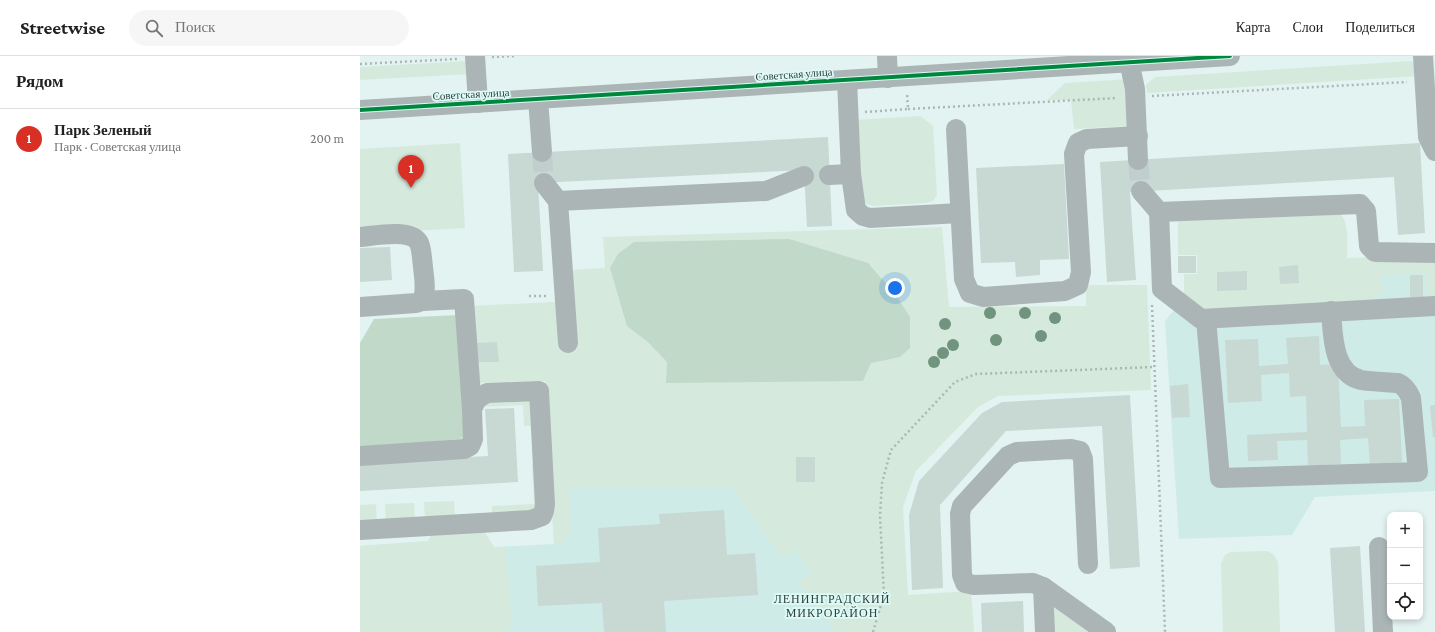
<!DOCTYPE html>
<html lang="ru">
<head>
<meta charset="utf-8">
<style>
	:root { --surface:#fff; --page:#f6f6f6; --text:#222; --muted:#767676; --line:#e0e0e0; --accent:#d93025 }
	body { margin:0; font-family:"Crimson Pro",serif; background:var(--page); color:var(--text) }
	.controls { position:absolute; right:12px; bottom:12px; display:grid; overflow:hidden; border-radius:8px; box-shadow:0 2px 6px #0003 }
	.controls button { width:36px; height:36px; display:grid; place-items:center; padding:0; border:0; border-bottom:1px solid var(--line); background:var(--surface); color:var(--text); font:20px sans-serif }
	.you { position:absolute; left:535px; top:232px; width:14px; height:14px; margin:-10px; border:3px solid #fff; border-radius:50%; background:#1a73e8; box-shadow:0 0 0 6px #1a73e833 }
	.badge { display:grid; place-items:center; width:26px; height:26px; border-radius:50%; background:var(--accent); color:#fff; font-size:13px; font-weight:700 }
	.pin { position:absolute; translate:-50% -33px; filter:drop-shadow(0 1px 2px #0008) }
	.pin::after { content:''; position:absolute; top:21px; width:14px; height:12px; background:inherit; clip-path:polygon(0 0,100% 0,50% 100%) }
	.list { margin:0; padding:0; list-style:none }
	h2 { display:flex; justify-content:space-between; align-items:center; height:52px; margin:0; padding:0 16px; font-size:17px }
	h2 small { font-size:13px; font-weight:400; color:var(--muted) }
	.list li { display:grid; grid-template-columns:26px 1fr auto; gap:12px; align-items:center; box-sizing:border-box; height:60px; padding:0 16px; border-top:1px solid var(--line) }
	.list b { display:block; font-size:15px; white-space:nowrap }
	.list p { margin:0; font-size:13px; white-space:nowrap; color:var(--muted) }
	.list em { font-size:13px; font-style:normal; color:var(--muted) }
	.icon { flex:none; width:22px; height:22px; fill:none; stroke:currentColor; stroke-width:2; stroke-linecap:round; stroke-linejoin:round }
	.map { position:relative; flex:none; width:1075px; height:576px; overflow:hidden }
	header { display:flex; align-items:center; gap:24px; box-sizing:border-box; height:56px; padding:0 20px; background:var(--surface); border-bottom:1px solid var(--line) }
	header strong { font-size:19px }
	nav { display:flex; gap:22px; margin-inline-start:auto; font-size:14px }
	.search { width:280px; height:36px; background:var(--page); display:flex; align-items:center; gap:10px; box-sizing:border-box; padding:0 14px; border-radius:22px; color:var(--muted); font-size:15px }
	main { display:flex }
	aside { flex:1; background:var(--surface) }
	.map>svg:first-child { display:block }
</style>
</head>
<body>
<header>
<strong>Streetwise</strong>
<div class="search"><svg class="icon" aria-label="search" viewBox="0 0 24 24"><circle cx="10" cy="10" r="6"/><path d="M15 15l6 6"/></svg>Поиск</div>
<nav><a>Карта</a><a>Слои</a><a>Поделиться</a></nav>
</header>
<main>
<aside>
<h2>Рядом<small></small></h2>
<ul class="list">
<li><span class="badge">1</span><div><b>Парк Зеленый</b><p>Парк · Советская улица</p></div><em>200 m</em></li>
</ul>
</aside>
<div class="map">
<svg width="1075" height="576" viewBox="0 0 1075 576">
	<rect width="100%" height="100%" fill="#e3f3f1"/>
	<g fill="#ceebe8">
		<polygon points="1075,204 1075,435 955,441 932,479 819,483 805,265 824,242 824,218 850,218 850,210"/>
		<polygon points="488,333 494,576 0,576 0,490 68,485 75,472 120,469 134,491 194,488 185,334"/>
	</g>
	<g fill="#d5eadd" fill-rule="evenodd">
		<polygon points="108,5 109,18 0,24 0,11"/>
		<polygon points="1052,5 1060,11 1059,20 787,37 786,29 795,21"/>
		<polygon points="770,23 772,70 714,73 711,44 687,44 705,27"/>
		<polygon points="560,60 573,70 577,139 573,145 566,147 514,150 507,148 502,143 494,64"/>
		<polygon points="100,87 105,172 0,178 0,93"/>
		<path d="M979,157C990,165 987,189 987,202L1075,199V239H1065V217L1021,219V239L1006,245L848,256L824,242V218H837V199H818V161ZM938,209L939,227L920,228L919,211ZM886,215L887,234L858,235L857,216Z"/>
		<polygon points="582,171 589,251 726,250 726,229 787,229 791,334 638,340 618,351 556,415 543,451 548,539 611,535 614,576 476,576 438,526 451,516 436,494 422,502 373,432 209,432 211,470 209,480 204,487 194,488 185,325 113,327 110,250 212,245 210,214 245,212 243,181"/>
		<polygon points="168,339 174,346 176,370 164,370 163,349 123,351 124,345"/>
		<polygon points="179,407 180,449 173,457 132,459 132,450 174,448 172,408"/>
		<polygon points="94,445 95,461 65,462 64,446"/>
		<polygon points="54,447 55,464 26,466 25,448"/>
		<polygon points="16,448 17,467 0,468 0,449"/>
		<polygon points="120,469 134,491 146,491 152,566 149,572 145,576 0,576 0,490 68,485 75,472"/>
		<polygon points="908,495 914,499 918,506 920,576 863,576 861,507 865,499 871,496"/>
		<polygon points="692,549 733,576 693,576"/>
	</g>
	<g fill="#c0d9c8">
		<polygon points="429,183 508,207 535,238 550,261 550,292 540,301 511,307 503,325 306,327 307,306 288,286 267,270 250,212 258,198 274,186"/>
		<polygon points="99,259 105,379 100,383 0,392 0,287 14,263"/>
	</g>
	<g fill="#c8d8d3">
		<polygon points="468,81 472,170 447,171 444,114 178,127 183,215 154,216 148,98"/>
		<polygon points="1060,87 1065,177 1038,179 1034,121 770,136 776,224 747,226 740,106"/>
		<polygon points="704,108 709,203 680,204 680,219 656,221 655,206 621,207 616,112"/>
		<polygon points="30,191 32,224 0,226 0,192"/>
		<rect x="818" y="200" width="18" height="17"/>
		<polygon points="938,209 939,227 920,228 919,211"/>
		<polygon points="887,215 887,234 857,235 857,216"/>
		<rect x="1050" y="219" width="13" height="22"/>
		<polygon points="959,280 960,309 978,308 981,371 1005,370 1004,344 1039,343 1042,406 1010,408 1008,382 980,384 981,408 948,410 947,384 917,385 918,404 888,405 887,379 947,376 946,340 930,341 929,317 901,319 902,345 868,347 865,284 898,283 899,310 928,308 926,282"/>
		<polygon points="137,286 139,306 118,306 117,287"/>
		<polygon points="828,328 830,361 812,362 810,330"/>
		<polygon points="770,339 780,511 750,513 742,370 646,375 580,449 583,532 552,534 549,459 559,425 622,357 642,346"/>
		<polygon points="1075,349 1075,381 1073,381 1070,350"/>
		<polygon points="154,352 158,426 0,435 0,407 128,400 125,353"/>
		<rect x="436" y="401" width="19" height="25"/>
		<polygon points="364,454 367,499 395,497 398,539 304,545 306,576 244,576 242,547 178,550 176,510 240,506 238,472 300,468 299,458"/>
		<polygon points="1000,490 1005,576 975,576 970,492"/>
		<polygon points="663,545 664,576 622,576 621,547"/>
	</g>
	<g fill="none" stroke-linecap="round" stroke-linejoin="round">
		<g stroke="#c0cfcd" stroke-width="20" stroke-dasharray="20 10" stroke-linecap="butt">
			<polyline points="182,96 184,127"/>
			<polyline points="778,104 781,135"/>
		</g>
		<g stroke="#acb6b6" stroke-width="2.5" stroke-dasharray="2 3" stroke-linecap="butt">
			<polyline points="132,1 155,0"/>
			<polyline points="0,8 97,3"/>
			<polyline points="792,40 1047,26"/>
			<polyline points="548,53 757,42"/>
			<polyline points="505,56 548,53 547,37"/>
			<polyline points="169,240 186,240"/>
			<polyline points="792,249 805,576"/>
			<polyline points="513,576 524,539 520,460 522,427 531,394 595,326 616,318 794,311"/>
		</g>
		<g stroke="#acb5b6" stroke-width="20">
			<polyline points="115,0 118,47"/>
			<polyline points="527,0 528,22"/>
			<polyline points="768,0 775,33 778,104"/>
			<polyline points="1063,0 1068,81 1075,95"/>
			<polyline points="487,24 491,118 496,154 503,160 510,162 600,157"/>
			<polyline points="178,43 182,96"/>
			<polyline points="0,54 870,0"/>
			<polyline points="596,73 604,223 610,237 623,241 705,235 718,229 721,216 714,98 718,87 727,83 778,80"/>
			<polyline points="469,119 491,118"/>
			<polyline points="184,127 198,145 208,287"/>
			<polyline points="781,135 799,156 802,233 841,263 1075,250"/>
			<polyline points="198,145 406,135 444,120"/>
			<polyline points="799,156 1000,148 1006,155 1009,190 1015,196 1075,197"/>
			<path d="M0,181C14,180 51,172 59,187C62,194 62,204 63,211C64,222 67,235 62,245L56,247L0,251"/>
			<polyline points="62,245 104,243 112,353"/>
			<path d="M846,263L860,422L1058,416L1051,342C1048,335 1045,330 1038,327C1026,326 1012,326 1001,324C972,317 973,278 971,255"/>
			<polyline points="0,400 104,393 110,390 113,383 112,353 117,343 127,337 179,335 185,448 184,455 182,460 171,464 0,474"/>
			<polyline points="1019,491 1023,576"/>
			<polyline points="728,508 723,403 720,395 711,393 657,396 648,400 602,450 600,458 602,519 605,527 614,529 673,527 683,531 746,576"/>
			<polyline points="683,531 685,576"/>
		</g>
		<g stroke="#dcfaf6" stroke-width="6">
			<polyline id="cycleway" points="0,54 870,0"/>
		</g>
		<use href="#cycleway" stroke="#00873e" stroke-width="4"/>
	</g>
	<g fill="#71947e">
		<circle cx="630" cy="257" r="6"/>
		<circle cx="665" cy="257" r="6"/>
		<circle cx="695" cy="262" r="6"/>
		<circle cx="585" cy="268" r="6"/>
		<circle cx="681" cy="280" r="6"/>
		<circle cx="636" cy="284" r="6"/>
		<circle cx="593" cy="289" r="6"/>
		<circle cx="583" cy="297" r="6"/>
		<circle cx="574" cy="306" r="6"/>
	</g>
	<g text-anchor="middle" stroke-width="3.5" stroke-linejoin="round" paint-order="stroke">
		<g font-size="11" fill="#323e3d" stroke="#dcfaf6">
			<text transform="translate(434 18) rotate(-4)" y="4">Советская улица</text>
			<text transform="translate(111 38) rotate(-3)" y="4">Советская улица</text>
		</g>
		<g font-size="12" letter-spacing="1" fill="#323e3d" stroke="#dcfaf6">
			<text x="472" y="547">ЛЕНИНГРАДСКИЙ<tspan x="472" dy="14">МИКРОРАЙОН</tspan></text>
		</g>
	</g>
</svg>
<div class="controls">
<button>+</button>
<button>−</button>
<button><svg class="icon" aria-label="locate" viewBox="0 0 24 24"><circle cx="12" cy="12" r="6"/><path d="M12 2v4M12 18v4M2 12h4M18 12h4"/></svg></button>
</div>
<div class="you"></div>
<div class="pin badge" style="left:51px;top:132px">1</div>
</div>
</main>
</body>
</html>
